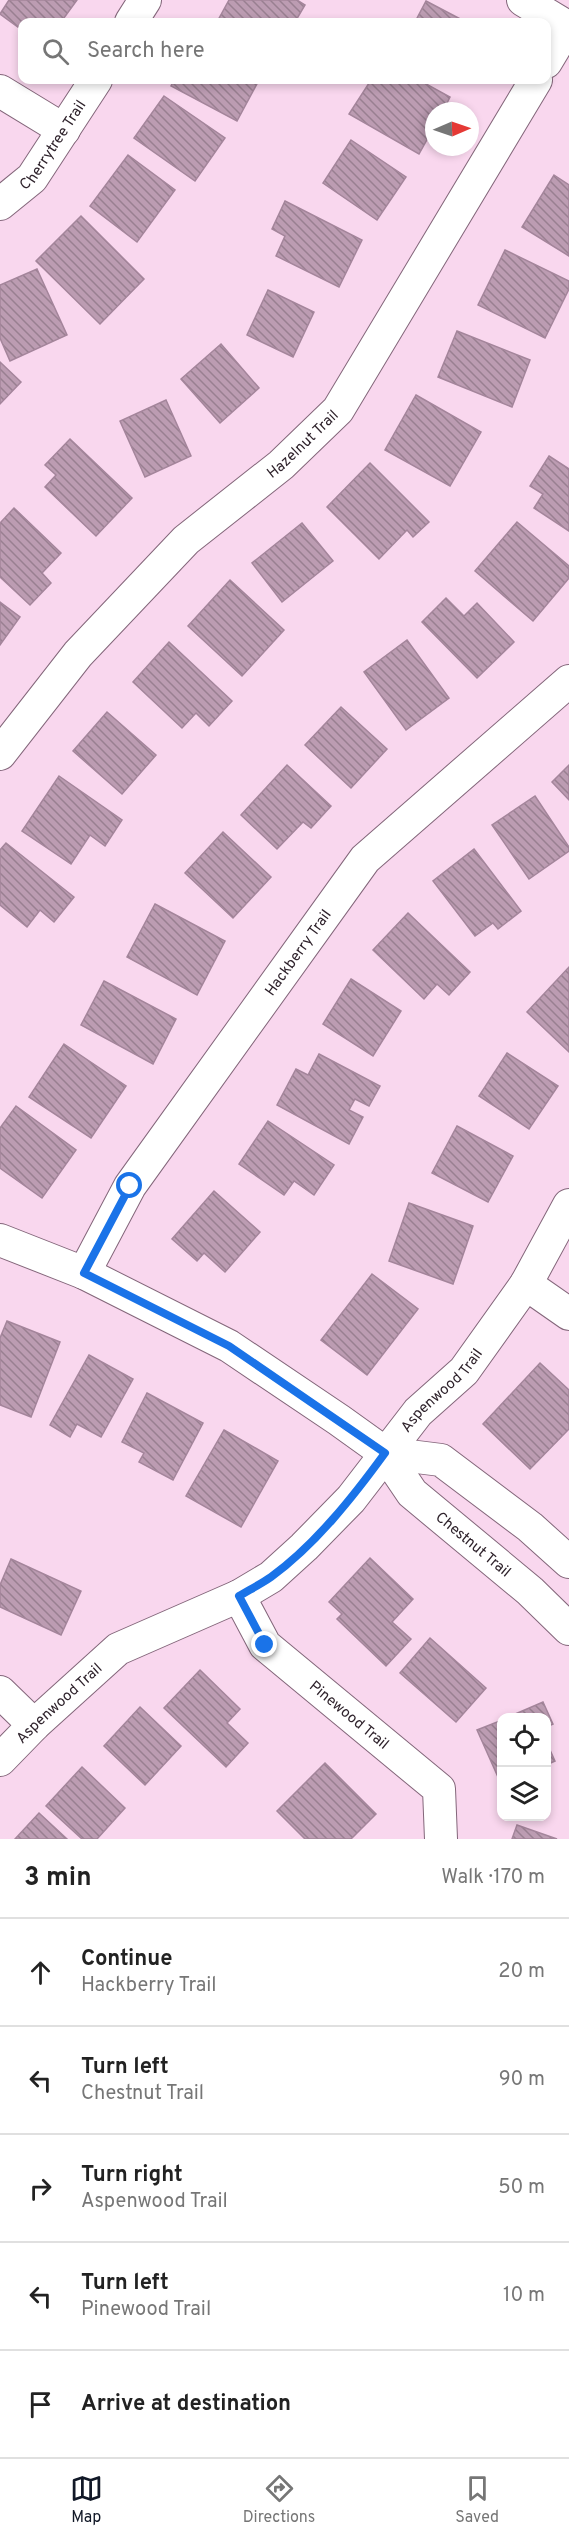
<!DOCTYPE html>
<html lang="en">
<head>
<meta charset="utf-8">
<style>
	:root { --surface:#fff; --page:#f2f2f2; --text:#222; --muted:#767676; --line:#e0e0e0; --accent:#111827 }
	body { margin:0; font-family:Overpass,sans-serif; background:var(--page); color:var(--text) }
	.controls { position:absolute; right:18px; bottom:18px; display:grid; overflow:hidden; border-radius:12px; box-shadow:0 3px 9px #0003 }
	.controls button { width:54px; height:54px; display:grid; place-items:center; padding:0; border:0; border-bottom:2px solid var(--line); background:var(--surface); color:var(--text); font:30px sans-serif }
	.compass { position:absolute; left:425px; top:102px; width:54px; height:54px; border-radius:50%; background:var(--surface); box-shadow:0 3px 9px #0003; rotate:88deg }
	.stop { position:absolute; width:18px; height:18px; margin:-14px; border:4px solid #1a73e8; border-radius:50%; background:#fff }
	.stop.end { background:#1a73e8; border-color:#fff; box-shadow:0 2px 6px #0008 }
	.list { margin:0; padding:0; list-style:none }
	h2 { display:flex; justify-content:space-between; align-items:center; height:78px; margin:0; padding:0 24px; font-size:26px }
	h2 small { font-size:20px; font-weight:400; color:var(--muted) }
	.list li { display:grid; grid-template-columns:39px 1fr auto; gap:18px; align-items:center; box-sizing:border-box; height:108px; padding:0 24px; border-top:2px solid var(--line) }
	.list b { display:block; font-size:22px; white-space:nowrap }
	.list p { margin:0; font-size:20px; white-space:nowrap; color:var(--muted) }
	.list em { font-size:20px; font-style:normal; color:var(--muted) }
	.icon { flex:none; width:33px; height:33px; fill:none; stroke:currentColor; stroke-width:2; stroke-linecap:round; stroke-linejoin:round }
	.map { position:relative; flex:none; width:569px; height:1839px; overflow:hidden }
	.search { position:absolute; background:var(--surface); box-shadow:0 3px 9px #0003; left:18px; right:18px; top:18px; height:66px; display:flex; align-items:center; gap:15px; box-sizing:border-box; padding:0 21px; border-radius:12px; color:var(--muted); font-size:22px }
	.sheet { height:618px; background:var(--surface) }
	nav { display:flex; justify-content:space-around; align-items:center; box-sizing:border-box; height:84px; border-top:2px solid var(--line); background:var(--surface); font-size:16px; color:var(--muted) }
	nav a { display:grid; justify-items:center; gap:3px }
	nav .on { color:var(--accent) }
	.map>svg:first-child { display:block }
</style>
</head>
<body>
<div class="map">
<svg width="569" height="1839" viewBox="0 0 569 1839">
	<defs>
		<pattern id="building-back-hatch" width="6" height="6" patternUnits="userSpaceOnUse" patternTransform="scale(1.5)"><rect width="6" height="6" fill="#bc9cb2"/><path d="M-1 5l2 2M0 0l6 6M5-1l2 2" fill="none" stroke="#997f91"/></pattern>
	</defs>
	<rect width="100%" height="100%" fill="#f9d7ee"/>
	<g fill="url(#building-back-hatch)" stroke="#a4859b" stroke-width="1.5">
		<polygon points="9,0 77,0 61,22 22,22 22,30 0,14"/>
		<polygon points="229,0 297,0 305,5 295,22 217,22"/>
		<polygon points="426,1 466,22 415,22"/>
		<polygon points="174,80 259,80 237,121 171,86"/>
		<polygon points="371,80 419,80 450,97 443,111 434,111 434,127 419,154 349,114"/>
		<polygon points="164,96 225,138 195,181 134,138"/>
		<polygon points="351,140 406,177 377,220 323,183"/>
		<polygon points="128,155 175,190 137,242 90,206"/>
		<polygon points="554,175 569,185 569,256 522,227"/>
		<polygon points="285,201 362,240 339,287 276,256 285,236 272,229"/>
		<polygon points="81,216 144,279 100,324 36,261"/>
		<polygon points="505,250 569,281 569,289 545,338 478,305"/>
		<polygon points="37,269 67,335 10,361 0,338 0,285"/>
		<polygon points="268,290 314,312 293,357 247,335"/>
		<polygon points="457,331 530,360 512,407 438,377"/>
		<polygon points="221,344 259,388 220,423 181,379"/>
		<polygon points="0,362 21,382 0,404"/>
		<polygon points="416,395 481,432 450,486 385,450"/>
		<polygon points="166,400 191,456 145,477 120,421"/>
		<polygon points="70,439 132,498 96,536 45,487 56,475 45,465"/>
		<polygon points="549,456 569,469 569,531 534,508 543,494 530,486"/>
		<polygon points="370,463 429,522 413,537 407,530 379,559 327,507"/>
		<polygon points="14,508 61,553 42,573 51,583 30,605 0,577 0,523"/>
		<polygon points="517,522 569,566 569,578 533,621 475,571"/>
		<polygon points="302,523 333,561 282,602 252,563"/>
		<polygon points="230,580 284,630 242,676 188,626"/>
		<polygon points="446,598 464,616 477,603 514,642 477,678 422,622"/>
		<polygon points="0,602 20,617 0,645"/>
		<polygon points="407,640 449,698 406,730 364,672"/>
		<polygon points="169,642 232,701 209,726 196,713 182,728 133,682"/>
		<polygon points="341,707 387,749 351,788 305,745"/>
		<polygon points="107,712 156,755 122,794 73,751"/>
		<polygon points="287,765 331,806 311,828 303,822 277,849 241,815"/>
		<polygon points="569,765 569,800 552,782"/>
		<polygon points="59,776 122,820 105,846 90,835 71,864 22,831"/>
		<polygon points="535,796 569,847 569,851 529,879 492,825"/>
		<polygon points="223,832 271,877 233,918 185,873"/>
		<polygon points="6,843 74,897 54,922 40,910 27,927 0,905 0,850"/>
		<polygon points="474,849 521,911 498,929 493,923 475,936 433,881"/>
		<polygon points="155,904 225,941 197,995 127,957"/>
		<polygon points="408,913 470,972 449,995 437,984 424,999 373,950"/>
		<polygon points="569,967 569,1052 527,1012"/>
		<polygon points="351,979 401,1011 373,1056 323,1024"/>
		<polygon points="104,981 176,1019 153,1064 81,1025"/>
		<polygon points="64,1044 126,1086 91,1138 29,1097"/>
		<polygon points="507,1053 558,1086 529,1129 479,1096"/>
		<polygon points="319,1054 380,1086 369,1106 355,1099 349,1110 363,1117 349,1144 277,1105 296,1069 308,1075"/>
		<polygon points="16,1106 76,1150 42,1198 0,1168 0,1128"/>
		<polygon points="268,1121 334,1165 314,1195 294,1181 284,1195 239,1164"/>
		<polygon points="457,1126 513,1156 488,1202 432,1173"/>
		<polygon points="214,1191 260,1232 225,1272 204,1253 197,1261 172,1239"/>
		<polygon points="409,1203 473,1226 453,1284 389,1261"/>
		<polygon points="372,1274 418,1309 367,1375 321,1340"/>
		<polygon points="7,1321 60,1342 31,1417 0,1405 0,1338"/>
		<polygon points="89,1355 133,1379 101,1437 77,1424 70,1437 50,1425"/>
		<polygon points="540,1363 569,1390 569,1429 530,1469 483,1424"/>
		<polygon points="147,1393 203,1423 173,1480 139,1462 144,1453 122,1442"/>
		<polygon points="224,1430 278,1461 241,1527 186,1496"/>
		<polygon points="370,1558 413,1599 392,1622 411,1639 386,1666 337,1619 342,1614 329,1602"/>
		<polygon points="11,1559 81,1591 61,1635 0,1607 0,1585"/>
		<polygon points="430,1638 486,1688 456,1722 400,1673"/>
		<polygon points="200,1670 240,1709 227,1723 248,1743 226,1767 164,1708"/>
		<polygon points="543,1702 553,1724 546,1727 546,1718 506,1718"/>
		<polygon points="140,1707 181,1746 145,1785 104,1746"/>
		<polygon points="502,1720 502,1786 477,1730"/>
		<polygon points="546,1741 555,1761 546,1765"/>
		<polygon points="325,1763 376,1814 351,1839 305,1839 277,1811"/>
		<polygon points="82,1767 125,1808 97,1839 82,1839 46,1806"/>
		<polygon points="39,1813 67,1839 15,1839"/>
		<polygon points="517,1825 557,1839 512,1839"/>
	</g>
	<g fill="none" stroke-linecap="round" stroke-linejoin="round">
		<g stroke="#83667a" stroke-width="34">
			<g id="street">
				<polyline points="523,0 569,28"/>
				<polyline points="131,22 145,0"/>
				<polyline points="546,62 567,27"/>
				<polyline points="0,91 64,130"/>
				<path id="s1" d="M0,204L32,178L96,80"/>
				<path id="s2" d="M0,754L78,654L186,540L281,465L338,410L536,80"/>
				<path id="s3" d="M0,1240L84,1273L229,1346L339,1420L385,1453L412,1493L530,1591L569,1629"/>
				<path id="s4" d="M84,1273L130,1186L365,859L569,681"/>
				<polyline points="526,1284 569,1314"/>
				<polyline points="385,1453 441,1460 530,1527 569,1562"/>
				<path id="s5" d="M239,1596L265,1645L439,1789L441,1839"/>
				<polyline points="0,1692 34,1725"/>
				<path id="s6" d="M0,1760L34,1725L118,1649L239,1596L271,1577L304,1547L351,1499L418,1412L464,1371L526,1284L569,1205"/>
			</g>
		</g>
		<use href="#street" stroke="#fff" stroke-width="32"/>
	</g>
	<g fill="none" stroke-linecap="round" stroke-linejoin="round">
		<path stroke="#1a73e8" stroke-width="8" d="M130,1186L84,1273L229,1346L385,1453C353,1497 315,1545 271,1577C261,1584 249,1590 239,1596L265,1645"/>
	</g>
	<g text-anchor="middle" stroke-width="4.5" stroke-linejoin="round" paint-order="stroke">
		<g font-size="15" fill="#2f232c" stroke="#fff">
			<text dy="5" stroke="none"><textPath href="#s1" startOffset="80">Cherrytree Trail</textPath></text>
			<text dy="5" stroke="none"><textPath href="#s2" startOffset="435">Hazelnut Trail</textPath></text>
			<text dy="5" stroke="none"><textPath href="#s4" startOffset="386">Hackberry Trail</textPath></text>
			<text dy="5" stroke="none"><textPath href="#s6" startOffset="585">Aspenwood Trail</textPath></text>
			<text dy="5" stroke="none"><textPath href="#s3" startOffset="570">Chestnut Trail</textPath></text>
			<text dy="5" stroke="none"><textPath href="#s6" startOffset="82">Aspenwood Trail</textPath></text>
			<text dy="5" stroke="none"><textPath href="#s5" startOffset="165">Pinewood Trail</textPath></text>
		</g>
	</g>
</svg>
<div class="controls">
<button><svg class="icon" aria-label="locate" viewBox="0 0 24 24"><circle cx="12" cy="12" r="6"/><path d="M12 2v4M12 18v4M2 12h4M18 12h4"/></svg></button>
<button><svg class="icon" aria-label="layers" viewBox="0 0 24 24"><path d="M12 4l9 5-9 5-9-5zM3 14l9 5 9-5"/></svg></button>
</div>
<svg class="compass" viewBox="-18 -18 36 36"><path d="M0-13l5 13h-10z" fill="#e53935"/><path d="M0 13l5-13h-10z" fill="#767676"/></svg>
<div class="stop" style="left:130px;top:1186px"></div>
<div class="stop end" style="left:265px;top:1645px"></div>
<div class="search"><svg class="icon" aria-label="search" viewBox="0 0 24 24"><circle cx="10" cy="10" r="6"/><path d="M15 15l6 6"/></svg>Search here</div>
</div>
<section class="sheet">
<h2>3 min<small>Walk · 170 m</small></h2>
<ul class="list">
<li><svg class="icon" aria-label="ahead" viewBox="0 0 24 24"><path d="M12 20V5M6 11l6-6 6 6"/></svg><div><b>Continue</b><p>Hackberry Trail</p></div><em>20 m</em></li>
<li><svg class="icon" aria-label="left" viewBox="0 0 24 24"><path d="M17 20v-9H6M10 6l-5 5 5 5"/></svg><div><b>Turn left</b><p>Chestnut Trail</p></div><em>90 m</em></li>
<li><svg class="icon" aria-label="right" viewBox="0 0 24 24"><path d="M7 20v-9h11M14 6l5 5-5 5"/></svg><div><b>Turn right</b><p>Aspenwood Trail</p></div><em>50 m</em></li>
<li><svg class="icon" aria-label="left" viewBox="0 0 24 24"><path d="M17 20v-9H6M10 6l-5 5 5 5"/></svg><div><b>Turn left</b><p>Pinewood Trail</p></div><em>10 m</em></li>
<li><svg class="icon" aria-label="arrive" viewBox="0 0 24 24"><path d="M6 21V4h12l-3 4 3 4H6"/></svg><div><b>Arrive at destination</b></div></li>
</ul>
</section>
<nav>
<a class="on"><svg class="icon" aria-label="map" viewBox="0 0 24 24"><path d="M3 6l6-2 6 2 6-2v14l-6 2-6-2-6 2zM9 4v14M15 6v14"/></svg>Map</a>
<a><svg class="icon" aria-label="directions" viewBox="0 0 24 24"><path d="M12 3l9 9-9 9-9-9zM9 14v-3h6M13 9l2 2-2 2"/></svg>Directions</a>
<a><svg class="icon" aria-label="saved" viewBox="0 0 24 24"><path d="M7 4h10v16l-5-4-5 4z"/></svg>Saved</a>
</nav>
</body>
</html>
